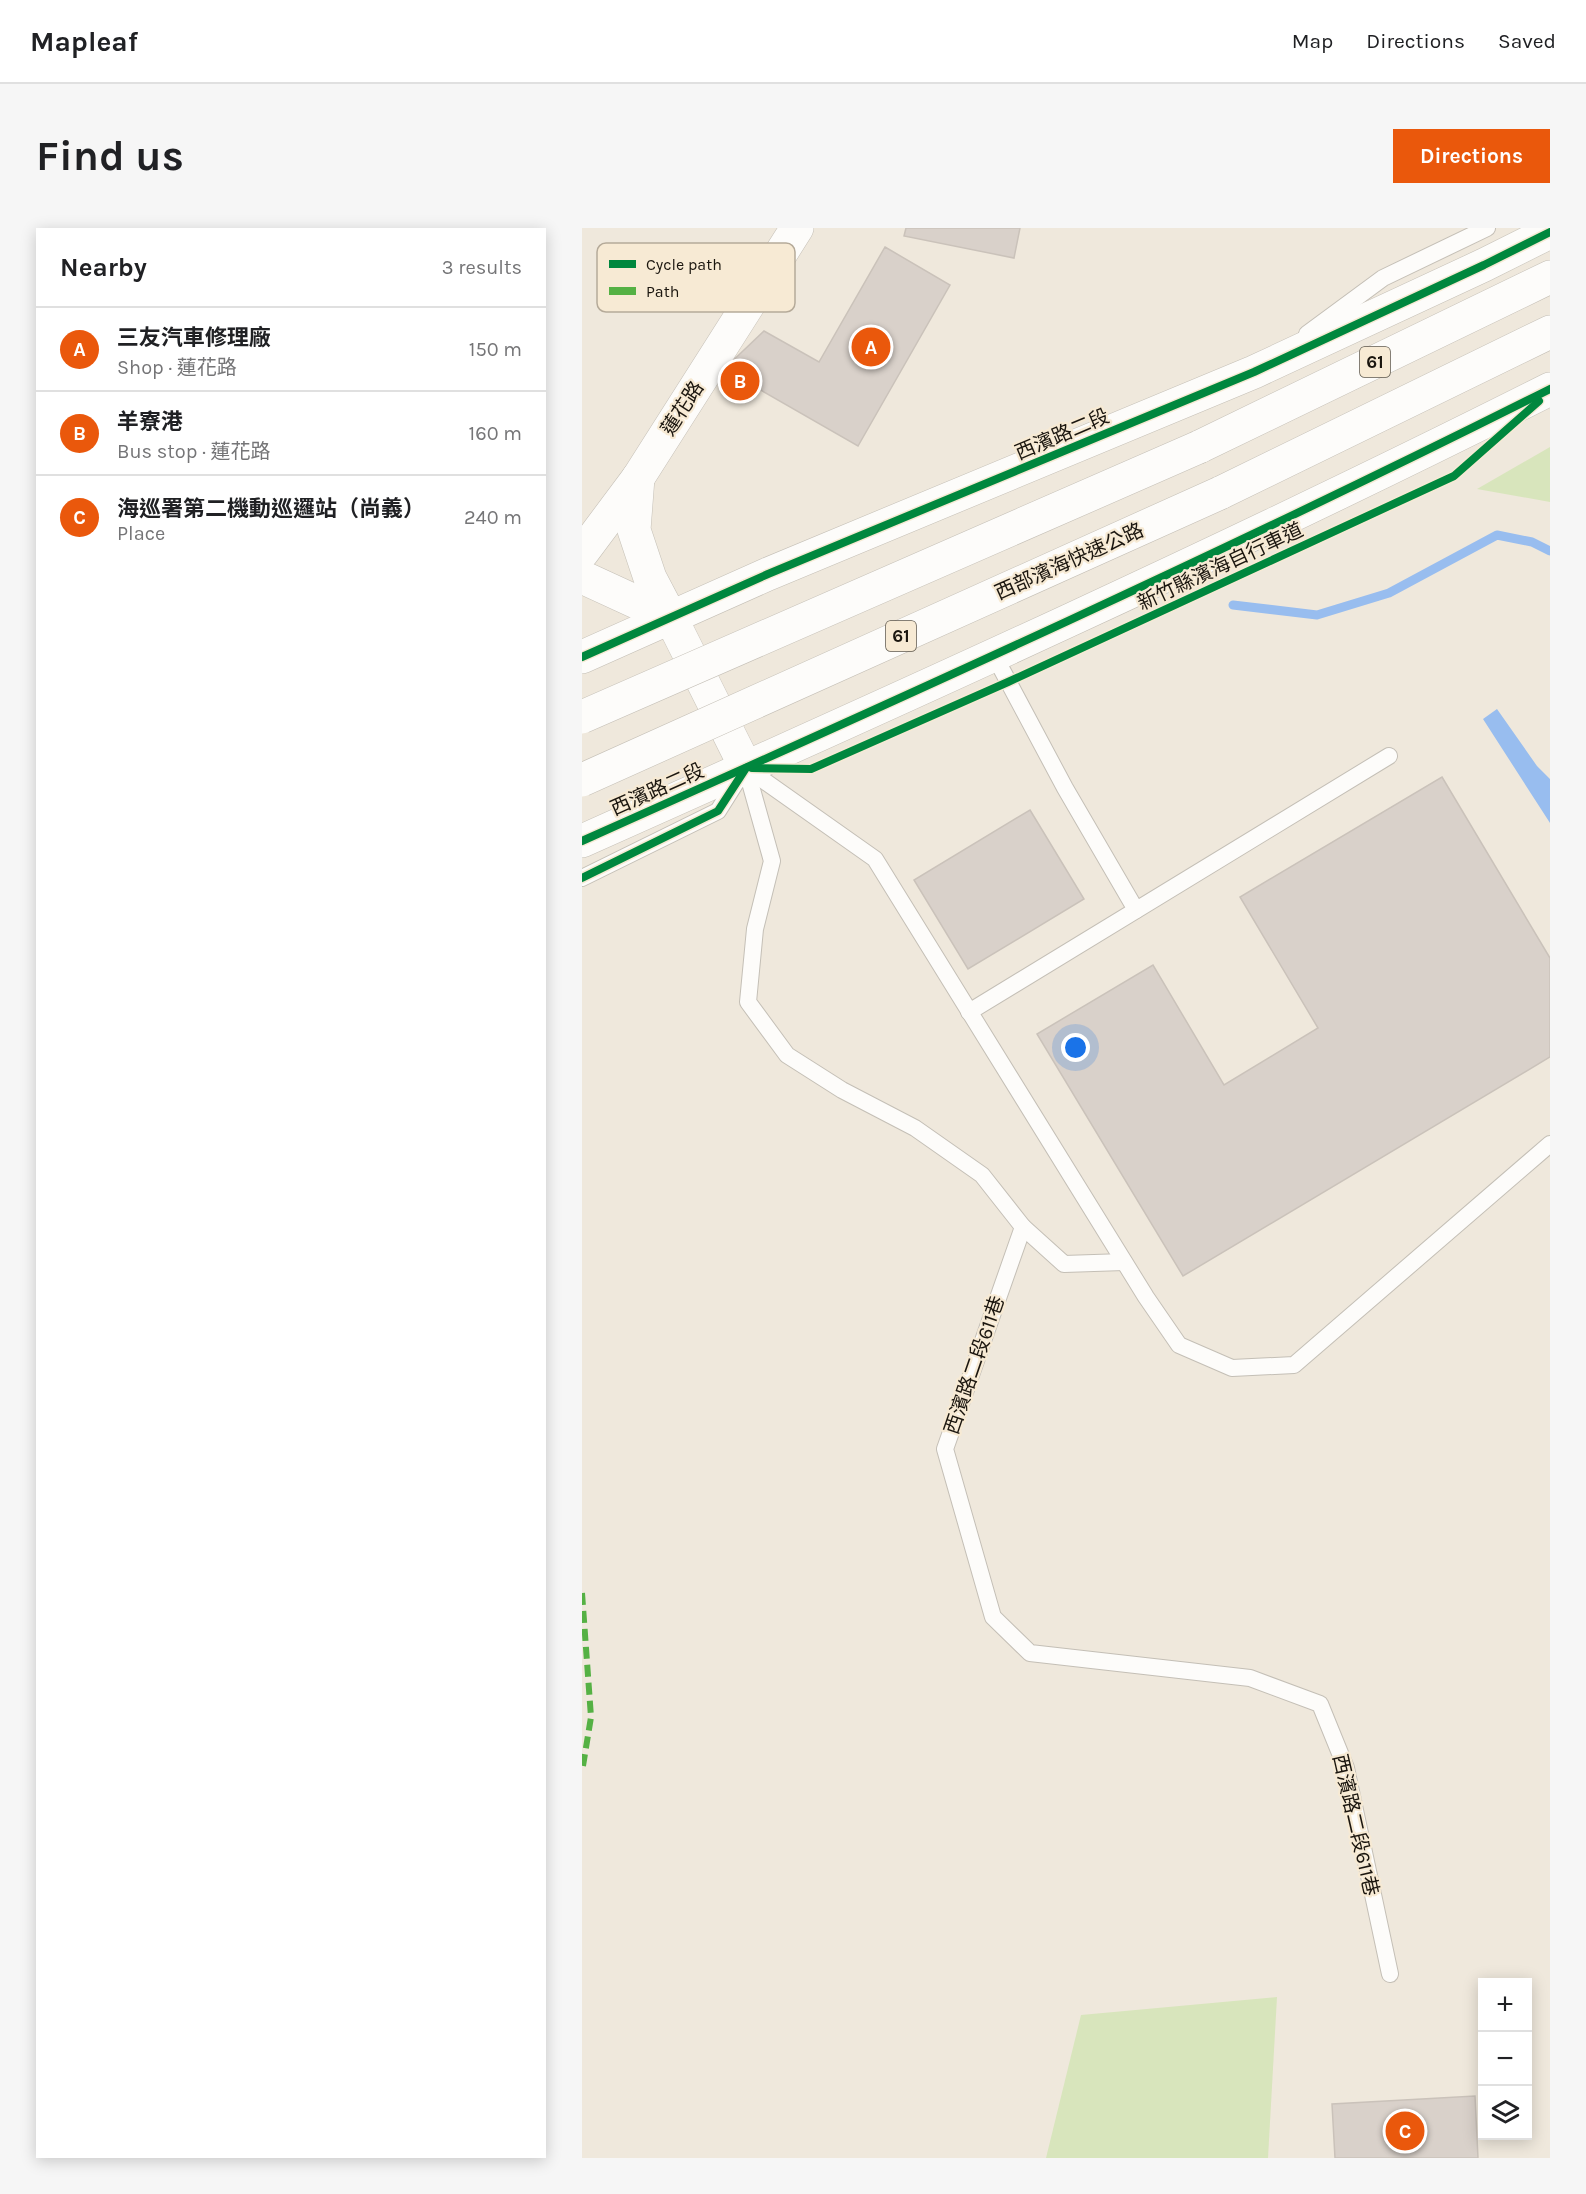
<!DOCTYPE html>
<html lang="en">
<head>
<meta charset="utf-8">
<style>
	:root { --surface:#fff; --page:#f6f6f6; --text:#202124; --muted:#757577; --line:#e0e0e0; --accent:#ea580c }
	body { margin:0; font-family:Karla,"Noto Sans TC",sans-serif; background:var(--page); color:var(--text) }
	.controls { position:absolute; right:18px; bottom:18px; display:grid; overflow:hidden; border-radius:0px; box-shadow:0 3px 15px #0003 }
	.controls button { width:54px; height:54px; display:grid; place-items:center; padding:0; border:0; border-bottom:2px solid var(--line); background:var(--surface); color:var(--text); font:30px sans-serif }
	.you { position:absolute; left:494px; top:820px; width:21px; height:21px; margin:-15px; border:4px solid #fff; border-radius:50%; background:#1a73e8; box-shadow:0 0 0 9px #1a73e833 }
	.badge { display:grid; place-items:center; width:39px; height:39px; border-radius:50%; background:var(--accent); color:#fff; font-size:20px; font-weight:700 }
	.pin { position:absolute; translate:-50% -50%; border:3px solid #fff; box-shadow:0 2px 6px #0006 }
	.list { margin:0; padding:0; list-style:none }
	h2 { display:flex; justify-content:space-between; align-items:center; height:78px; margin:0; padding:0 24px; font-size:26px }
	h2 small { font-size:20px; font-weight:400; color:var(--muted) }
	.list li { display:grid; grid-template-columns:39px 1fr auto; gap:18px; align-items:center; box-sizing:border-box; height:84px; padding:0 24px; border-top:2px solid var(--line) }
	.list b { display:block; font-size:22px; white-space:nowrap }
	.list p { margin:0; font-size:20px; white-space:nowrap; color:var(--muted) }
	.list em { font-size:20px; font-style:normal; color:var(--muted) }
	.icon { flex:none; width:33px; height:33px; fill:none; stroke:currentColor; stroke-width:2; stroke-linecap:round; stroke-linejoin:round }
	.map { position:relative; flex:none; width:968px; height:1930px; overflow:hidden; border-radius:0px }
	header { display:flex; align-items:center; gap:36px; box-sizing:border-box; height:84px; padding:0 30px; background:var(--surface); border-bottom:2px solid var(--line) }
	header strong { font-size:28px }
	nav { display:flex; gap:33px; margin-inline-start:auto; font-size:21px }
	.intro { display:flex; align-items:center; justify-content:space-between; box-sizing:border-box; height:144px; padding:0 36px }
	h1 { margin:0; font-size:42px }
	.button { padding:15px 27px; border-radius:0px; background:var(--accent); color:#fff; font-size:21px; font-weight:700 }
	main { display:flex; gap:36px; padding:0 36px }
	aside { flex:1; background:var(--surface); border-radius:0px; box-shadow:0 3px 15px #0003 }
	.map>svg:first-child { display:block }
</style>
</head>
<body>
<header>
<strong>Mapleaf</strong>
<nav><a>Map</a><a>Directions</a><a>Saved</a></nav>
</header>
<div class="intro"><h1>Find us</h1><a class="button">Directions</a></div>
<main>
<aside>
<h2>Nearby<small>3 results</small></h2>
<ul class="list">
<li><span class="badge">A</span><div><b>三友汽車修理廠</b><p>Shop · 蓮花路</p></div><em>150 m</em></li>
<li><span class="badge">B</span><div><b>羊寮港</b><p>Bus stop · 蓮花路</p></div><em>160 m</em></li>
<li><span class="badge">C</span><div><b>海巡署第二機動巡邏站（尚義）</b><p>Place</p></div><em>240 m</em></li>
</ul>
</aside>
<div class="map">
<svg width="968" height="1930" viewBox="0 0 968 1930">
	<rect width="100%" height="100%" fill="#efe8dc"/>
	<g fill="#d8e5bc">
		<polygon points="968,219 968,274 895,261"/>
		<polygon points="695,1769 686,1930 464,1930 499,1787"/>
	</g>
	<polygon fill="#98bdef" points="915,481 955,538 968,551 968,595 901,491"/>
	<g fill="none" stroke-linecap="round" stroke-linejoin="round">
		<polyline stroke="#98bdef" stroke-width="9" points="651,377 735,387 807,365 915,307 950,314 968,323"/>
	</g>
	<g fill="#d9d1ca" stroke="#cac2ba" stroke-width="1.5">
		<polygon points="324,0 438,0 432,30 322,8"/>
		<polygon points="303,19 368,57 276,218 142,141 182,103 237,134"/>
		<polygon points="860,549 968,730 968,829 601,1048 455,806 571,737 642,857 736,800 658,669"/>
		<polygon points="448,582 502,671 386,741 332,652"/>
		<polygon points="893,1868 896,1930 753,1930 750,1876"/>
	</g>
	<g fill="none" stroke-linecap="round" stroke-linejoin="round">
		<g stroke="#c4bfb6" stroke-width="18">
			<g id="lane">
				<polyline points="725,106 801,50 905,0"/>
				<polyline points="412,427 483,560 554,682"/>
				<polyline points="164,540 190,633 173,701 166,774 205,827 260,862 333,900 400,947 441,999 363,1221 411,1389 448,1425 668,1450 738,1476 764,1540 808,1746"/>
				<polyline points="164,540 293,631 564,1069 597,1117 650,1140 712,1137 968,916"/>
				<polyline points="0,650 136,583 158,548"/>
				<polyline points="387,784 807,528"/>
				<polyline points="441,999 482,1036 542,1034"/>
			</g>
		</g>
		<g stroke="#c4bfb6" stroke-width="34">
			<g id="secondary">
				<polyline points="56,250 52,302 68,350 89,390"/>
				<polyline points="0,325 56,250 215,0"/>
				<polyline points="0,349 89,390 164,540"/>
			</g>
		</g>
		<g stroke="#c4bfb6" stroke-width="34">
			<g id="primary">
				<polyline points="0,429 186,346 672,144 902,37 968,4"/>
				<path d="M0,613C325,468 650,321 968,161"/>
			</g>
		</g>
		<g stroke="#c4bfb6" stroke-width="34">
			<g id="highway">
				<polyline points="617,219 968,49"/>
				<polyline points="638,265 968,104"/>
			</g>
		</g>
		<use href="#lane" stroke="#fdfcfa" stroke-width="16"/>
		<use href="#secondary" stroke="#fdfcfa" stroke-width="33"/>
		<use href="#primary" stroke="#fdfcfa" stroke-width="33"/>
		<use href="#highway" stroke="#fdfcfa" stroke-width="33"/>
		<g stroke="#c4bfb6" stroke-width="34" stroke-linecap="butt">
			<g id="highway-bridge">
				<polyline points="0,489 617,219"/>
				<polyline points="0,552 638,265"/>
			</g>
		</g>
		<use href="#highway-bridge" stroke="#fdfcfa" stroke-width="33"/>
		<polyline stroke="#55b144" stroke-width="6" stroke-dasharray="12 6" stroke-linecap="butt" points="0,1365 9,1489 0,1544"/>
		<g stroke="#f7ead4" stroke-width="11">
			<g id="cycleway">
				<polyline points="0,429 186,346 672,144 902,37 968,4"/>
				<polyline points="170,540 229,541 426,454 872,248 957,173"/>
				<path d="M0,613C325,468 650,321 968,161"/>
				<polyline points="0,650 136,583 164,540"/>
			</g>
		</g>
		<use href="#cycleway" stroke="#00873e" stroke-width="8"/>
	</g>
	<g text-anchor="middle" stroke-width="4.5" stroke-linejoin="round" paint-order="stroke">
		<g fill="#f7ead4" stroke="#5d564a" stroke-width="1.5">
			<rect x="778" y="119" width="30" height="30" rx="4.5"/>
			<rect x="304" y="393" width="30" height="30" rx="4.5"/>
		</g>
		<g font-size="18" font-weight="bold" fill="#1b160f">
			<text x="793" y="140">61</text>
			<text x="319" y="414">61</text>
		</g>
		<g font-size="20" fill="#1b160f" stroke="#f7ead4">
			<text transform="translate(100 180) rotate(-57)" y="7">蓮花路</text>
			<text transform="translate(480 206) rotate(-23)" y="7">西濱路二段</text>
			<text transform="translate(487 333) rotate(-24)" y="7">西部濱海快速公路</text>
			<text transform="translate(638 338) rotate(-25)" y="7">新竹縣濱海自行車道</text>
			<text transform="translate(75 561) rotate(-24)" y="7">西濱路二段</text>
			<text transform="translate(392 1137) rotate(-71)" y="7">西濱路二段611巷</text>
			<text transform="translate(774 1597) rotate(77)" y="7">西濱路二段611巷</text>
		</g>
	</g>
	<rect x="15" y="15" width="198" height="69" rx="9" fill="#f7ead4" stroke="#b5aa99" stroke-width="1.5"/>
	<rect x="27" y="32" width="27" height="8" fill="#00873e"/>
	<rect x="27" y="59" width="27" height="8" fill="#55b144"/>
	<g font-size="16" fill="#1b160f">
		<text x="64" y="42">Cycle path</text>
		<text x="64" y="69">Path</text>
	</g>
</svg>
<div class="controls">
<button>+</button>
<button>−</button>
<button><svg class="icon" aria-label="layers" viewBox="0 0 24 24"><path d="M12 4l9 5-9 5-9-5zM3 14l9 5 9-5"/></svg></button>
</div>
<div class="you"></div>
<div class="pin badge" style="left:289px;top:119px">A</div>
<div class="pin badge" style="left:158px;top:153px">B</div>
<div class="pin badge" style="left:823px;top:1903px">C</div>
</div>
</main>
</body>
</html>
